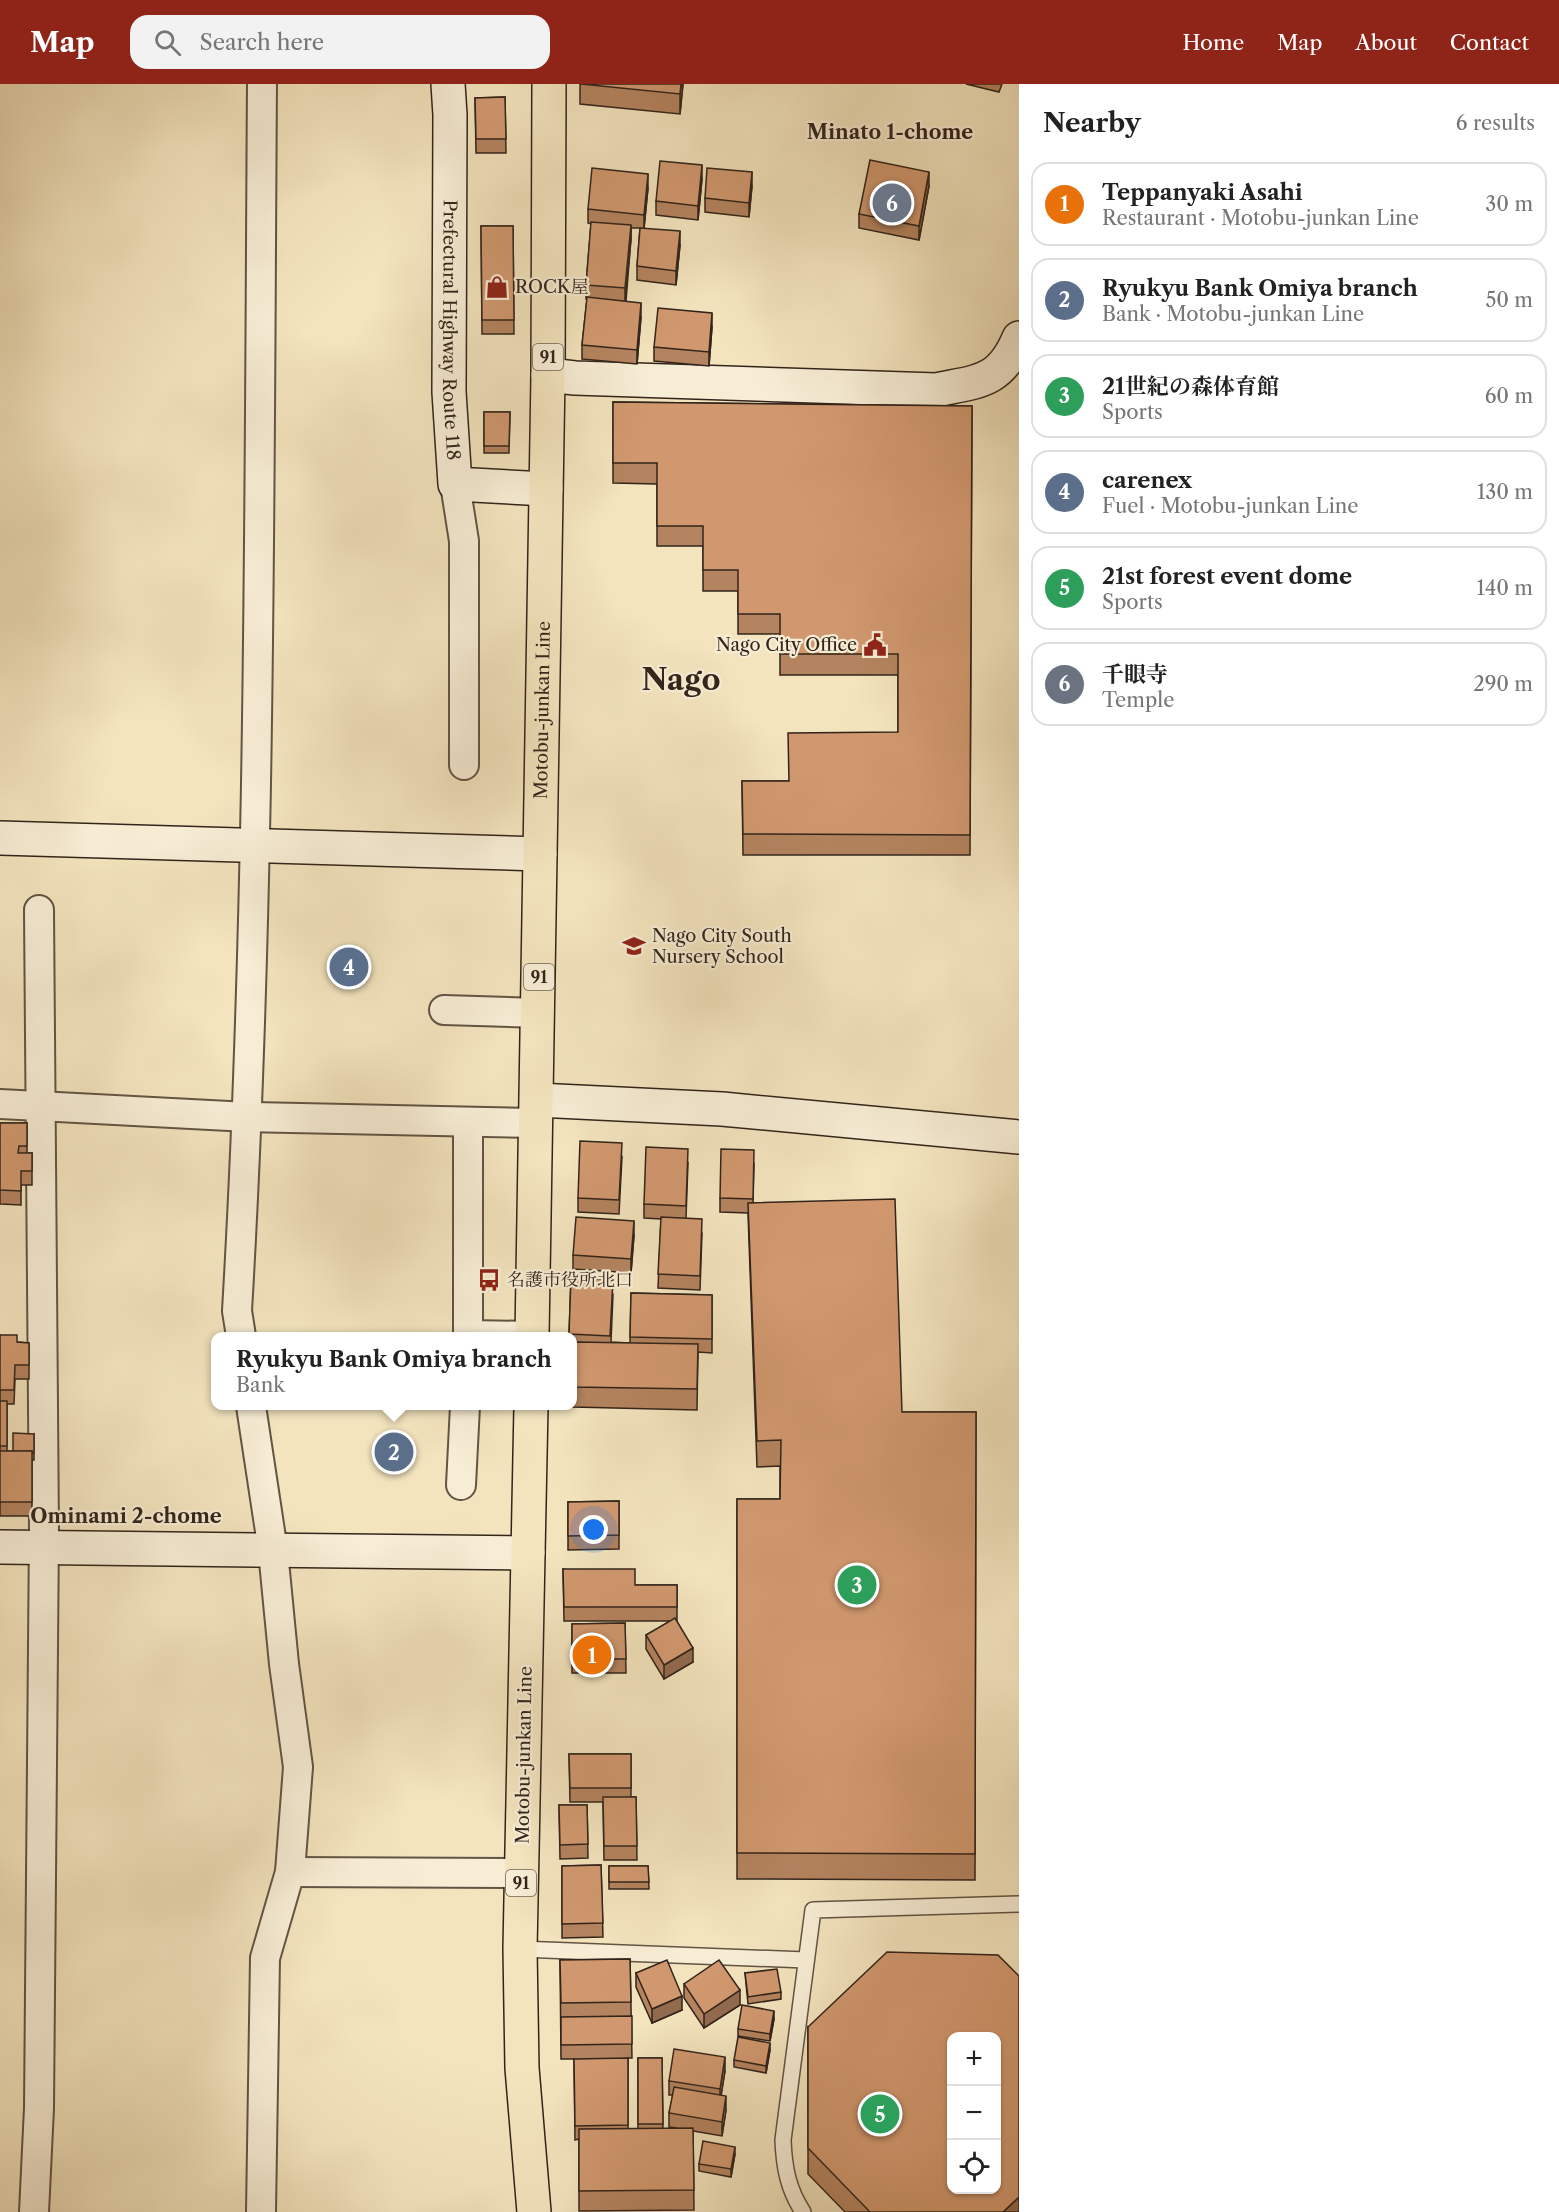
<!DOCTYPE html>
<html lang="en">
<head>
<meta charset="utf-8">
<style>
	:root { --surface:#fff; --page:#f2f2f2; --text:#222; --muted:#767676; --line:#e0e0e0; --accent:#8f2418 }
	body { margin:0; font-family:"Libre Caslon Text","Noto Serif JP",serif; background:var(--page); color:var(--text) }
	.controls { position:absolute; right:18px; bottom:18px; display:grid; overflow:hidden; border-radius:12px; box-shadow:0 2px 4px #0004 }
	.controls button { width:54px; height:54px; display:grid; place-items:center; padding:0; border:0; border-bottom:2px solid var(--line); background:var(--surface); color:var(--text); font:30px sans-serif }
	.you { position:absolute; left:594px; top:1446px; width:21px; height:21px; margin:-15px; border:4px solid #fff; border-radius:50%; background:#1a73e8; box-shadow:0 0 0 9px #1a73e833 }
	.badge { display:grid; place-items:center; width:39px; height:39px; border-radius:50%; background:var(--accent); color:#fff; font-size:20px; font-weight:700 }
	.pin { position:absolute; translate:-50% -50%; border:3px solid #fff; box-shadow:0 2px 6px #0006 }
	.popup { position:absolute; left:211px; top:1248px; width:366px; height:78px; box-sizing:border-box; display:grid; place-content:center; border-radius:12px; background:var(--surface); filter:drop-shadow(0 2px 4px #0005); font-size:20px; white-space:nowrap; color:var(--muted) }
	.popup b { font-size:22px; color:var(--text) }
	.popup::after { content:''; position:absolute; left:50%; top:100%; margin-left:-12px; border:12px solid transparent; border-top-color:var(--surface) }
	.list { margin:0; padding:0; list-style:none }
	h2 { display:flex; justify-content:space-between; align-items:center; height:78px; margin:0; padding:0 24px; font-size:26px }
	h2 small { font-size:20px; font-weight:400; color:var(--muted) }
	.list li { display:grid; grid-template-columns:39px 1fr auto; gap:18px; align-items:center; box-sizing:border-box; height:84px; margin:0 12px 12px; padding:0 12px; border:2px solid var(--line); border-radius:18px }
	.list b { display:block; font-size:22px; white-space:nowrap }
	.list p { margin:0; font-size:20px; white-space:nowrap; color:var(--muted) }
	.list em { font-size:20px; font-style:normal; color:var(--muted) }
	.icon { flex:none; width:33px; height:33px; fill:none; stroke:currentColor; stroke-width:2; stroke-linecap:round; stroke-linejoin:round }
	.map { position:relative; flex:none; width:1019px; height:2128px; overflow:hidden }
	header { display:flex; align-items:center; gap:36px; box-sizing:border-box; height:84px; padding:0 30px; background:var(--accent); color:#fff }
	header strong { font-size:28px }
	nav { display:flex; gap:33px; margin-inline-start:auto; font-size:21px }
	.search { width:420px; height:54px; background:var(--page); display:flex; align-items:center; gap:15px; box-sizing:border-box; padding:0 21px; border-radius:18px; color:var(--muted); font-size:22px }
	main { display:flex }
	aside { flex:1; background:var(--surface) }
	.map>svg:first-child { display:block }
</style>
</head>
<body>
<header>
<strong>Map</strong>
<div class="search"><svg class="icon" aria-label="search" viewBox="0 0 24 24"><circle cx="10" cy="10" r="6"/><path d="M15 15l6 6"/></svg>Search here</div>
<nav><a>Home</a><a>Map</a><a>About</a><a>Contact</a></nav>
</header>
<main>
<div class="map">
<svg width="1019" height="2128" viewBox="0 0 1019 2128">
	<rect width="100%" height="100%" fill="#f3e4be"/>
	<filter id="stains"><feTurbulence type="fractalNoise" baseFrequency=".00333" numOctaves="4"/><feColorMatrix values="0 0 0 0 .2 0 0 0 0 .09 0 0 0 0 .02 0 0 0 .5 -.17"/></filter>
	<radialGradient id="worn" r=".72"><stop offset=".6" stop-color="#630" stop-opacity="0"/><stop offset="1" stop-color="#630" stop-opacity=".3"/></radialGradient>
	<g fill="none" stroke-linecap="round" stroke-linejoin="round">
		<g stroke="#625444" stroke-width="18">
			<g id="lane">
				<polyline points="520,1865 806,1876"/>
				<path d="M803,2128C788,2105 784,2083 783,2056L813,1826L1019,1820"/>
			</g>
		</g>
		<g stroke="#625444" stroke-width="32">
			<g id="street">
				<polyline points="455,400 464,457 464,681"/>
				<polyline points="444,926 538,929"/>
				<polyline points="0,1020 248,1033 537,1039"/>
				<polyline points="468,1038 468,1252"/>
				<polyline points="469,1251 532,1252"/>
				<path d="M241,1252L237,1227C261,818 259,409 262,0"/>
				<polyline points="251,1322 273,1467 284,1580 298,1683 290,1788 265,1874 261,2128"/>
				<polyline points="461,1401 465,1322"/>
				<polyline points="290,1788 522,1789"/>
				<polyline points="34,2128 39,2024 44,1448 39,826"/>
			</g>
		</g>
		<g stroke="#32241b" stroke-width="36">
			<g id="secondary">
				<path id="s1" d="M448,0L450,31L449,308L455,400L546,405"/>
				<path d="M548,291L575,294L936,306C979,297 1000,299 1019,254"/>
				<polyline points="0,754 540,770"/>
				<polyline points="537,1016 722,1025 1019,1053"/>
				<polyline points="0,1463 528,1469"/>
			</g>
		</g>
		<g stroke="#32241b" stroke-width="36">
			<g id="primary">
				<path id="s2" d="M532,1252L548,291L549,0"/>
				<polyline points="531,1322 520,1865 522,1984 534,2128"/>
			</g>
		</g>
		<use href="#lane" stroke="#f7edd5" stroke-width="15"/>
		<use href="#street" stroke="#f7edd5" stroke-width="28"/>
		<use href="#secondary" stroke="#f7edd5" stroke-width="33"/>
		<use href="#primary" stroke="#f3e4be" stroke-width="33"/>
	</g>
	<g fill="#b4835f" stroke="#32241b" stroke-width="1.5">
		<polygon points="580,0 683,0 680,30 580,20"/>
		<polygon points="966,0 1002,0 999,8"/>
		<polygon points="505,13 506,69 476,69 475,14"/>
		<polygon points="702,95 698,136 656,131 656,117"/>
		<polygon points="752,102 749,133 705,128 705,114"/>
		<polygon points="929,102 919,156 859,144 859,130"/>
		<polygon points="648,104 644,144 680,161 676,201 637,196 637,182 640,144 631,144 631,155 626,217 641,233 637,280 582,275 582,261 587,215 586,215 586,201 591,140 588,139 588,125"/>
		<polygon points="481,142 513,142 514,250 482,250"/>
		<polygon points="712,243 709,282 654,277 654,263"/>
		<polygon points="613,318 972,322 970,771 743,771 742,697 789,697 898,648 898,591 780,591 780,550 738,550 738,507 703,507 703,462 657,462 657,400 613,399"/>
		<polygon points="484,328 510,328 509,369 484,369"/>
		<polygon points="0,1039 27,1039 27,1069 32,1069 32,1101 21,1101 21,1121 0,1120"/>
		<polygon points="622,1073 619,1130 578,1128 578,1114"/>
		<polygon points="688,1079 686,1134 702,1149 700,1206 658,1204 661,1135 644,1134 644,1120"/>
		<polygon points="754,1080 753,1119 902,1328 976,1328 975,1796 737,1795 737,1415 780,1415 780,1382 757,1383 748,1129 720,1128 720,1114"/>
		<polygon points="634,1151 631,1189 573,1185 573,1171"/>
		<polygon points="571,1193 613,1210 611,1258 630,1259 631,1209 712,1211 712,1269 698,1268 697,1326 573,1323 574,1265 573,1264 573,1252 569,1252"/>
		<polygon points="0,1251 17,1258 29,1259 29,1295 15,1295 14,1320 7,1320 7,1367 13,1367 34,1350 34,1376 32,1376 32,1432 0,1432"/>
		<polygon points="619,1417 619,1465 568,1466 568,1418"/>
		<polygon points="563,1485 635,1501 677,1501 677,1537 676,1537 693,1578 664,1595 646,1565 646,1551 671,1537 564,1537"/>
		<polygon points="625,1539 626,1589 572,1589 572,1540"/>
		<polygon points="569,1670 631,1670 631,1713 636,1713 637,1776 604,1776 603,1718 570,1718"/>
		<polygon points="559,1721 587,1721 588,1774 560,1775"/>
		<polygon points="601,1781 603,1853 562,1854 562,1782"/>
		<polygon points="609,1782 648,1782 649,1805 609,1805"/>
		<polygon points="630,1875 632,1974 628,1974 628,2045 638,2045 638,1974 662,1974 663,2045 677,2044 669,2043 669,2029 673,2011 669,2011 669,1997 725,1987 721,2011 726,2026 722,2052 693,2047 694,2126 579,2127 579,2055 575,2056 574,1975 561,1975 560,1876"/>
		<polygon points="636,1889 682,1926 652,1939 636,1903"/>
		<polygon points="745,1889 781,1908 781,1915 748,1920"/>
		<polygon points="684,1900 740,1921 704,1944 684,1914"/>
		<polygon points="774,1935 770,1957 738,1952 738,1945"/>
		<polygon points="808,1943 1019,2128 845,2128 808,2090"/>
		<polygon points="770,1966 766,1989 734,1983 734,1976"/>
		<polygon points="735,2070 731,2093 699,2087 699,2080"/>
	</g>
	<g fill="#926a4e" stroke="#32241b" stroke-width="1.5">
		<polygon points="681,0 683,0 680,30 680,10"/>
		<polygon points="702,81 702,95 698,136 698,122"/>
		<polygon points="752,88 752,102 749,133 749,119"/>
		<polygon points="929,88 929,102 919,156 919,142"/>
		<polygon points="648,90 648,104 644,145 644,131"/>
		<polygon points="631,141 631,155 625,218 625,204"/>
		<polygon points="680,147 680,161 676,201 676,187"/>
		<polygon points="641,219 641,233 637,280 637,266"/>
		<polygon points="712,229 712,243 709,282 709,268"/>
		<polygon points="634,1137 634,1151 631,1189 631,1175"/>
		<polygon points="693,1564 693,1578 664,1595 664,1581"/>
		<polygon points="740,1906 740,1921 704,1944 704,1930"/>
		<polygon points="682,1912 682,1926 652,1939 652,1925"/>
		<polygon points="774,1927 774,1935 770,1957 770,1950"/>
		<polygon points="770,1959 770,1966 766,1989 766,1982"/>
		<polygon points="725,1973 725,1987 720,2019 720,2005"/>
		<polygon points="726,2012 726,2026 722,2052 722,2038"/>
		<polygon points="735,2063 735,2070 731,2093 731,2085"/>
		<polygon points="1019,2113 1019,2128 1003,2128"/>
	</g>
	<g fill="#d1986f" stroke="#32241b" stroke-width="1.5" fill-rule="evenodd">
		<polygon points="581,0 681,0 680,10"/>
		<polygon points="505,13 506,55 476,55 475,14"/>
		<polygon points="870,76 929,88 919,142 859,130"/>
		<polygon points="660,77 702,81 698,122 656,117"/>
		<polygon points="592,84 648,90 644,131 588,125"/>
		<polygon points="707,84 752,88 749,119 705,114"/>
		<polygon points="591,138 631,141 625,204 586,201"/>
		<polygon points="481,142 513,142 514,236 482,236"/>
		<polygon points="640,144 680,147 676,187 637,182"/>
		<polygon points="587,213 641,219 637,266 582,261"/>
		<polygon points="658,224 712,229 709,268 654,263"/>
		<polygon points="613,318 972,322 970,751 743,750 742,697 789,697 788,649 898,648 898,570 780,570 780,530 738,530 738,486 703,486 703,442 657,442 657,379 613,379"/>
		<polygon points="484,328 510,328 509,362 484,362"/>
		<polygon points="0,1039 27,1039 27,1062 19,1062 18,1069 32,1069 32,1087 21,1087 21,1107 0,1106"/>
		<polygon points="580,1057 622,1059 619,1116 578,1114"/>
		<polygon points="646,1063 688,1065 686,1122 644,1120"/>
		<polygon points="721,1065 754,1066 753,1115 720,1114"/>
		<polygon points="895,1115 902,1328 976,1328 975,1770 737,1769 737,1415 780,1415 781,1356 757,1357 748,1119"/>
		<polygon points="576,1133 634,1137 631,1175 573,1171"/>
		<polygon points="661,1133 702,1135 700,1192 658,1190"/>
		<polygon points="571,1193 613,1196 610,1252 569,1250"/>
		<polygon points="631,1209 712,1211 712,1255 630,1253"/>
		<polygon points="0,1251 17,1251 17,1258 29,1259 29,1281 15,1281 14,1306 0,1306"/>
		<polygon points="574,1258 698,1260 697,1305 573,1303"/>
		<rect x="0" y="1317" width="7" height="45"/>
		<polygon points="13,1349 34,1350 34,1369 32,1369 32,1367 13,1367"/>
		<rect x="0" y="1367" width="32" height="51"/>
		<polygon points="619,1417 619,1451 568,1452 568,1418"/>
		<polygon points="563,1485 635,1485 635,1501 677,1501 677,1523 564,1523"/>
		<polygon points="675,1534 693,1564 664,1581 646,1551"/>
		<polygon points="625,1539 626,1575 572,1575 572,1540"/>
		<polygon points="569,1670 631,1670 631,1704 570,1704"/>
		<polygon points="603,1713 636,1713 637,1762 604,1762"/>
		<polygon points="559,1721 587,1721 588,1760 560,1761"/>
		<polygon points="601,1781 603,1839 562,1840 562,1782"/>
		<polygon points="609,1782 648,1782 649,1798 609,1798"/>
		<path d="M887,1868L998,1871L1019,1892V2113L1003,2128H870L808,2064V1943ZM951,1953H996V2106H951Z"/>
		<polygon points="630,1875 631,1918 561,1919 560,1876"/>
		<polygon points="667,1876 682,1912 652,1925 636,1889"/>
		<polygon points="719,1876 740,1906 704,1930 684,1900"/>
		<polygon points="777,1885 781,1908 748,1913 745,1889"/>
		<polygon points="742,1921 774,1927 770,1950 738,1945"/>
		<polygon points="632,1932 632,1960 561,1961 561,1933"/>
		<polygon points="738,1953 770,1959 766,1982 734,1976"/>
		<polygon points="674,1965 725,1973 720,2005 669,1997"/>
		<polygon points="628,1974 628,2041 575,2042 574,1975"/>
		<polygon points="638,1974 662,1974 663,2040 638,2040"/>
		<polygon points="674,2003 726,2012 722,2038 669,2029"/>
		<polygon points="693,2044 694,2106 579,2107 579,2045"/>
		<polygon points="703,2057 735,2063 731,2085 699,2080"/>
	</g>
	<defs>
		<g id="shop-bare" transform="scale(1.8)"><path d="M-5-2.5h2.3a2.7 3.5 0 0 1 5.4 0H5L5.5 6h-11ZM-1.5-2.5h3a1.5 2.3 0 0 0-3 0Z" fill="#8f2418" stroke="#f7edd5" stroke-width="2.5" paint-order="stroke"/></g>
		<g id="civic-bare" transform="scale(1.8)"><path d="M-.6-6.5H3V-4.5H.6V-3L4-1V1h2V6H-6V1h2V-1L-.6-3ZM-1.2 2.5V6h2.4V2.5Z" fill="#8f2418" stroke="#f7edd5" stroke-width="2.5" paint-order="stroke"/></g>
		<g id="school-bare" transform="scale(1.8)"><path d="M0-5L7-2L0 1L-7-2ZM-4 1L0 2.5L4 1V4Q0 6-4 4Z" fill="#8f2418" stroke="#f7edd5" stroke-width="2.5" paint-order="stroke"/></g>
		<g id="bus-bare" transform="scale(1.8)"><path d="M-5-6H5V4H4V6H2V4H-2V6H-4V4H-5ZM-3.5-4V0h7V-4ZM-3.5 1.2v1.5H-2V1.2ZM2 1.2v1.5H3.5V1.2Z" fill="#8f2418" stroke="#f7edd5" stroke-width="2.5" paint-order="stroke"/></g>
	</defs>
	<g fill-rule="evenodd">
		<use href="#shop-bare" x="497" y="203"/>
		<use href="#civic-bare" x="875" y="561"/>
		<use href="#school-bare" x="634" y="862"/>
		<use href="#bus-bare" x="489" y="1196"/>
	</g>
	<g text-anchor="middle" stroke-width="4.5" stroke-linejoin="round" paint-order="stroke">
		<g fill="#f7edd5" stroke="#6d6053" stroke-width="1.5">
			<rect x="533" y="260" width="30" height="26" rx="4.5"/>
			<rect x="524" y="880" width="30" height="26" rx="4.5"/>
			<rect x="506" y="1786" width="30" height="26" rx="4.5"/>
		</g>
		<g font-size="16" font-weight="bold" fill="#32241b">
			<text x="548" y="279">91</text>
			<text x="539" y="899">91</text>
			<text x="521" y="1805">91</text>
		</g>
		<g font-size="18" fill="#32241b" stroke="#f7edd5" text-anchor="start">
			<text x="515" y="209">ROCK屋</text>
			<text x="857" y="567" text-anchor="end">Nago City Office</text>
			<text x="652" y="858">Nago City South<tspan x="652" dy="21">Nursery School</tspan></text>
			<text x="507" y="1202">名護市役所北口</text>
		</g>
		<g font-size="18" fill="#32241b" stroke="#f7edd5">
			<text dy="6" stroke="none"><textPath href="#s1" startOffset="246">Prefectural Highway Route 118</textPath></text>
			<text dy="6" stroke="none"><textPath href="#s2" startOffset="626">Motobu-junkan Line</textPath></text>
			<text transform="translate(524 1671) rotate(-89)" y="6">Motobu-junkan Line</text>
		</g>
		<g font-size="20" font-weight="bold" fill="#32241b" stroke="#f7edd5">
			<text x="890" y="55">Minato 1-chome</text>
			<text x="126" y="1439">Ominami 2-chome</text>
		</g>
		<g font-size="30" font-weight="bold" fill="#32241b" stroke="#f7edd5">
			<text x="681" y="606">Nago</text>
		</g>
	</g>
	<rect width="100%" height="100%" filter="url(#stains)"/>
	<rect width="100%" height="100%" fill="url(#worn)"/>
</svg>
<div class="controls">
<button>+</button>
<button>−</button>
<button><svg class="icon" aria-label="locate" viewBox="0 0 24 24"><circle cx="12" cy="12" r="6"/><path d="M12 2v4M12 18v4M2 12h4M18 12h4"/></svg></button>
</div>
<div class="you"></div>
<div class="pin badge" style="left:592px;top:1571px;background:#e8710a">1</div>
<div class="pin badge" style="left:394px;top:1368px;background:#5c6f8a">2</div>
<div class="popup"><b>Ryukyu Bank Omiya branch</b>Bank</div>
<div class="pin badge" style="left:857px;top:1501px;background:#2e9e5b">3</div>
<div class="pin badge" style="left:349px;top:883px;background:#5c6f8a">4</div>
<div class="pin badge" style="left:880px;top:2030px;background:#2e9e5b">5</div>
<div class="pin badge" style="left:892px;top:119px;background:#6b7280">6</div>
</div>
<aside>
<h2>Nearby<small>6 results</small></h2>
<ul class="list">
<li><span class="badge" style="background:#e8710a">1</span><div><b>Teppanyaki Asahi</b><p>Restaurant · Motobu-junkan Line</p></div><em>30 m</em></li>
<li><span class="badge" style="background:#5c6f8a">2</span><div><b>Ryukyu Bank Omiya branch</b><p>Bank · Motobu-junkan Line</p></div><em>50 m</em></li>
<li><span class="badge" style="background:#2e9e5b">3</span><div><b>21世紀の森体育館</b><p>Sports</p></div><em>60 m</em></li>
<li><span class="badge" style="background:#5c6f8a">4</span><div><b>carenex</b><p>Fuel · Motobu-junkan Line</p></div><em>130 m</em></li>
<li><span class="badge" style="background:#2e9e5b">5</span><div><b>21st forest event dome</b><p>Sports</p></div><em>140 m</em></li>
<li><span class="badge" style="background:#6b7280">6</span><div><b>千眼寺</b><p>Temple</p></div><em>290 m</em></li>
</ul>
</aside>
</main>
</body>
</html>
